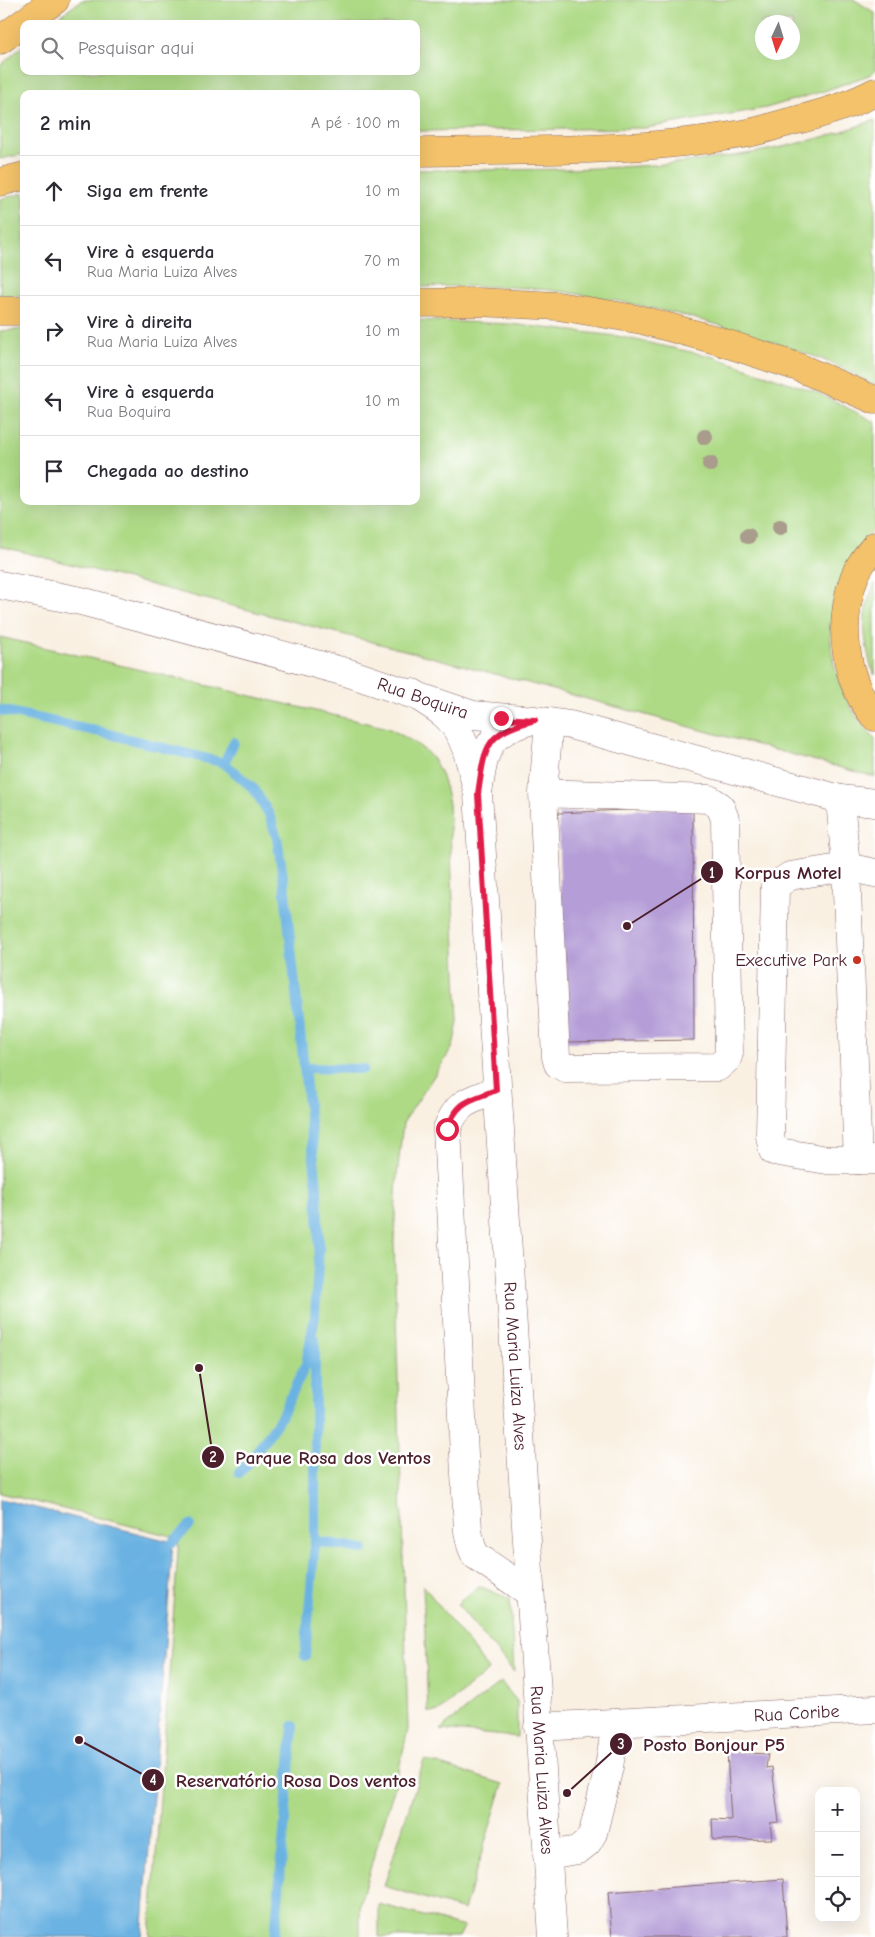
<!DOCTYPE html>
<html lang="pt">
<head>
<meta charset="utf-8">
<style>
	:root { --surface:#fff; --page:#f7f7f7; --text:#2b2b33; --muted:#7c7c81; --line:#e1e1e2 }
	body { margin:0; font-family:"Comic Neue",sans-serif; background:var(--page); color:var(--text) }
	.controls { position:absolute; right:15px; bottom:15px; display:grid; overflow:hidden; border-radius:10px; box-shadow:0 5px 20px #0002 }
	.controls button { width:45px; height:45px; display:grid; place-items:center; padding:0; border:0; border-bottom:1px solid var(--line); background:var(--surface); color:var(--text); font:25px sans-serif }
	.compass { position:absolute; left:755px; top:15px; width:45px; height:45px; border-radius:50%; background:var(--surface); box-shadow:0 5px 20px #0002; rotate:184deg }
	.stop { position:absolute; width:15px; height:15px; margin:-11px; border:4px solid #e11d48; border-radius:50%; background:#fff }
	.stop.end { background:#e11d48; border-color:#fff; box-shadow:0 1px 5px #0008 }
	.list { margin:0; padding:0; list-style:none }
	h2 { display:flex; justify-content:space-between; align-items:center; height:65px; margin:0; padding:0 20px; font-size:21px }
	h2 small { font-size:16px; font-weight:400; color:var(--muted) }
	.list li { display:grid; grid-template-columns:32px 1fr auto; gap:15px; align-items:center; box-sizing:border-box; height:70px; padding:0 20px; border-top:1px solid var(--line) }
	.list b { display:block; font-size:19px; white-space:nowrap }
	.list p { margin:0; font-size:16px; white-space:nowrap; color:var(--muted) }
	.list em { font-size:16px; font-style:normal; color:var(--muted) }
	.icon { flex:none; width:28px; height:28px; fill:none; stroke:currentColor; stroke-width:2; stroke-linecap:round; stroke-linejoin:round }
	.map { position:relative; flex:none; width:875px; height:1937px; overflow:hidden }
	.search { position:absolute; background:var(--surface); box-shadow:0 5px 20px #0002; left:20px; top:20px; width:400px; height:55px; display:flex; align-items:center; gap:12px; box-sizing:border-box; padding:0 18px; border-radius:10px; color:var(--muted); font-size:19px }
	.panel { position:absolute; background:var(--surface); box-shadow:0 5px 20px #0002; left:20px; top:90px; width:400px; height:415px; border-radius:10px }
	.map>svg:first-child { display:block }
</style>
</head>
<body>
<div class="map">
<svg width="875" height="1937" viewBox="0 0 875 1937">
	<rect width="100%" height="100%" fill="#fff"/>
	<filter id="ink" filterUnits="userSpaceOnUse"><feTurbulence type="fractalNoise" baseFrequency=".02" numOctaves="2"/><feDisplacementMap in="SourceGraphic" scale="10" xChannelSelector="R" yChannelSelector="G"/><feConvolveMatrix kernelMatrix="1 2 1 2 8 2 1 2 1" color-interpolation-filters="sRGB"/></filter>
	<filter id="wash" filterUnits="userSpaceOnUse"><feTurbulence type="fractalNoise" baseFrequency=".0096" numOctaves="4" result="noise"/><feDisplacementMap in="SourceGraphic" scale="20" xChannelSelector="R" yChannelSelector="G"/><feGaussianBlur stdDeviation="1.12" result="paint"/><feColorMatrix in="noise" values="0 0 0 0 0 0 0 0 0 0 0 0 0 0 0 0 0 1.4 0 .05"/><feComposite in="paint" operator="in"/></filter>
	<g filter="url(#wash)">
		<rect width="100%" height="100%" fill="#f9f0e2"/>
		<g fill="#aeda86" stroke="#7c7c58" fill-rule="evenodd">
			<path d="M82,0H855L875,13V71L869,75L824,91L766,108L646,128L416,131V94H24V154L0,159V66L24,45V71H416V24H49ZM762,22H792V52H762Z"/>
			<path d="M875,120V385C855,375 834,363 813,356C733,326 648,304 564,292C515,285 465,286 416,287V170C570,169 729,175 875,120Z"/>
			<polygon points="24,193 24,295 0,296 0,199"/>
			<path d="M416,320L510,324L617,336L714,357L816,392L875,422V528C861,543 849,559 840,578C837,585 836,593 834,600C823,649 839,703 875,738V777L458,664L0,546V331L24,329V501H416Z"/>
			<path d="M875,583V675C870,666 869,658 867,648C862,620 864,609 875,583Z"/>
			<path d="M0,637L388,728C430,750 439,756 449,804L458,1022L453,1047L403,1123L397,1176L394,1242L408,1729L396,1782L360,1903V1937H150L179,1538L0,1493Z"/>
			<polygon points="423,1585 489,1670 438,1712 428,1712"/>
			<polygon points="479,1586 510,1599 514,1672 457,1604"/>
			<polygon points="501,1682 517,1701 517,1737 440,1730"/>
			<polygon points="424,1760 503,1784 464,1910 384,1886"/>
			<polygon points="379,1904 464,1927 459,1937 379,1937"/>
		</g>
		<polygon fill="#6bb2e2" stroke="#5a6886" points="0,1499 173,1542 142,1937 0,1937"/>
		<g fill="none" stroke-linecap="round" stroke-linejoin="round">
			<g stroke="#6bb2e2" stroke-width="10">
				<polyline points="0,710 105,733 224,763 254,789 269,814 277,838 284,883 317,1187 319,1247 315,1316 306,1364 281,1417 251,1460 239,1473"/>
				<polyline points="224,763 234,742"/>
				<polyline points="304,1068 363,1069"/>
				<polyline points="315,1541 363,1549"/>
				<polyline points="173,1542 190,1525"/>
				<polyline points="305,1656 315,1541 315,1339"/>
				<polyline points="275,1937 293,1726"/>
			</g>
		</g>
		<g id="blocks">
			<g fill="#b59ed7">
				<polygon points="693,807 694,1040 564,1042 558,813"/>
				<polygon points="727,1752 768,1754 766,1768 772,1767 779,1822 770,1823 772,1839 713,1840 712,1819 731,1820"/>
				<polygon points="783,1879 787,1937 612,1937 608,1892"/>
			</g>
		</g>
	</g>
	<g filter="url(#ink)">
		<use href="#blocks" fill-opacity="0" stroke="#87686b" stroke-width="1"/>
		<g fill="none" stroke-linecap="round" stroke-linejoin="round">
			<g stroke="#87686b" stroke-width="29">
				<g id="minor">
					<path id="s1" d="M0,585L81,601L349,673L473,715L535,720L570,725L840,799L875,803"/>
					<path id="s2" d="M413,693C423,700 436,707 445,715C467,735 471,767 478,794L553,1937"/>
					<path d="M479,787C485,747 488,733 529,721"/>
					<polyline points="543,793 709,799 720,806 725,819 729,1053 727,1059 718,1067 565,1068 558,1064 556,1057 543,793 549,722"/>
					<polyline points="840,799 846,867 858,1160"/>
					<polyline points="875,873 846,867 790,876 775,886 770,1136 773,1151 827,1160 875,1160"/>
					<path d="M496,1090C470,1101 458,1100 447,1129L468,1531L471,1545L475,1555L530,1593"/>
					<path id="s3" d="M538,1727L875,1709"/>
					<polyline points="547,1855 578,1850 587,1843 593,1833 609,1767 616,1723"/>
				</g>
			</g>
			<g stroke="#87686b" stroke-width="29">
				<g id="highway">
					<polyline points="0,40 55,0"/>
					<path d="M416,152C525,150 634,153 742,134C758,132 774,126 789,122C818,115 849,106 875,92"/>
					<polyline points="0,182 24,176"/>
					<polyline points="416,303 478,302 558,306 642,320 716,340 798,367 875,400"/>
					<polyline points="0,311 24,311"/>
					<path d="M875,546C867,555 858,567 854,578C838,623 843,680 875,717"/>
				</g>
			</g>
			<use href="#minor" stroke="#fff" stroke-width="28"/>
			<use href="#highway" stroke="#f3c26a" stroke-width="28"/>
		</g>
		<g fill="#a99c8c">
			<circle cx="705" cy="437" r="8"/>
			<circle cx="710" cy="464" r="8"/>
			<circle cx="780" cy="527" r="8"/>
			<circle cx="748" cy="536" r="8"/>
		</g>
	</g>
	<g fill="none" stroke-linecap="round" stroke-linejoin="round" filter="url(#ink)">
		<path stroke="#e11d48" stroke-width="6" d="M447,1129C458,1100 469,1101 496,1090L478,794C485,745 485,733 535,720L501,718"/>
	</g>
	<circle fill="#c8321e" stroke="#fff" stroke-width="2" cx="857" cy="960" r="5"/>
	<g text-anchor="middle" stroke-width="5" stroke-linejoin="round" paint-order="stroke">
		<g font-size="18" fill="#4a1f2b" stroke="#fff">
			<text dy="6" stroke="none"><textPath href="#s1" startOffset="438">Rua Boquira</textPath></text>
			<text dy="6" stroke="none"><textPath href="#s2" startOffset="699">Rua Maria Luiza Alves</textPath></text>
			<text dy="6" stroke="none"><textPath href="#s3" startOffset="259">Rua Coribe</textPath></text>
			<text dy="6" stroke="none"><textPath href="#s2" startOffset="1104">Rua Maria Luiza Alves</textPath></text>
		</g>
		<g font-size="18" fill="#4a1f2b" stroke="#fff" text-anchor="end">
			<text x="847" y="966">Executive Park</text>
		</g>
	</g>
	<path fill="none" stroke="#4a1f2b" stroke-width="2" d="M627 926L712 872M199 1368L213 1457M567 1793L621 1744M79 1740L153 1780"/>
	<g fill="#4a1f2b" stroke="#fff" stroke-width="2">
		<circle cx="627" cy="926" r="5"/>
		<circle cx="199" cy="1368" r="5"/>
		<circle cx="567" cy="1793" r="5"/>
		<circle cx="79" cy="1740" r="5"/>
		<circle cx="712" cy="872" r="12"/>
		<circle cx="213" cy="1457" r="12"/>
		<circle cx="621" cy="1744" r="12"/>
		<circle cx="153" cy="1780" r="12"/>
	</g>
	<g font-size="15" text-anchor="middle" font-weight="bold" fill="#fff">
		<text x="712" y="878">1</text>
		<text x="213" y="1462">2</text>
		<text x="621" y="1749">3</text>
		<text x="153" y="1785">4</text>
	</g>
	<g font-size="19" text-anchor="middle" font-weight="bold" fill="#4a1f2b" stroke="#fff" stroke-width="5" stroke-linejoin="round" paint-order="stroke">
		<text x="788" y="879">Korpus Motel</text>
		<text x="333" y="1464">Parque Rosa dos Ventos</text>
		<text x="714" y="1751">Posto Bonjour P5</text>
		<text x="296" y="1787">Reservatório Rosa Dos ventos</text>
	</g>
</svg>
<div class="controls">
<button>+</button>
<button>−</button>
<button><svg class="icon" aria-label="locate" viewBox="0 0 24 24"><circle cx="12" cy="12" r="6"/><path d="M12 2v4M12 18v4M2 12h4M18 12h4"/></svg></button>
</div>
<svg class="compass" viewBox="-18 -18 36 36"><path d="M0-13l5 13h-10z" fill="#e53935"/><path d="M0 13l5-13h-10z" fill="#7c7c81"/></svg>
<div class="stop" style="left:447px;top:1129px"></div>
<div class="stop end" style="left:501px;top:718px"></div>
<div class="search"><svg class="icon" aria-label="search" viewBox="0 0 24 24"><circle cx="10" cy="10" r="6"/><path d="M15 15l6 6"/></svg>Pesquisar aqui</div>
<section class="panel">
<h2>2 min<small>A pé · 100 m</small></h2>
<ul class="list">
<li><svg class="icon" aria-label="ahead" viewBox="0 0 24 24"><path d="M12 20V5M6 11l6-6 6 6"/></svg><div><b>Siga em frente</b></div><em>10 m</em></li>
<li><svg class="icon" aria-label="left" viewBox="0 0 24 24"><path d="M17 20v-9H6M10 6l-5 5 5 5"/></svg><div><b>Vire à esquerda</b><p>Rua Maria Luiza Alves</p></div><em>70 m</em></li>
<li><svg class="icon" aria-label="right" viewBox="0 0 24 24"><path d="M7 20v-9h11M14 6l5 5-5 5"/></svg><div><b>Vire à direita</b><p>Rua Maria Luiza Alves</p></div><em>10 m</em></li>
<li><svg class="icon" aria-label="left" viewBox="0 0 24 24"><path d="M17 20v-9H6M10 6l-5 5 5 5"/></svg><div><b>Vire à esquerda</b><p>Rua Boquira</p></div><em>10 m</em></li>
<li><svg class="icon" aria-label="arrive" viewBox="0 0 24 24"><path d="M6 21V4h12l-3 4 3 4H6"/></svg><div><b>Chegada ao destino</b></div></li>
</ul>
</section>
</div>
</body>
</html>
